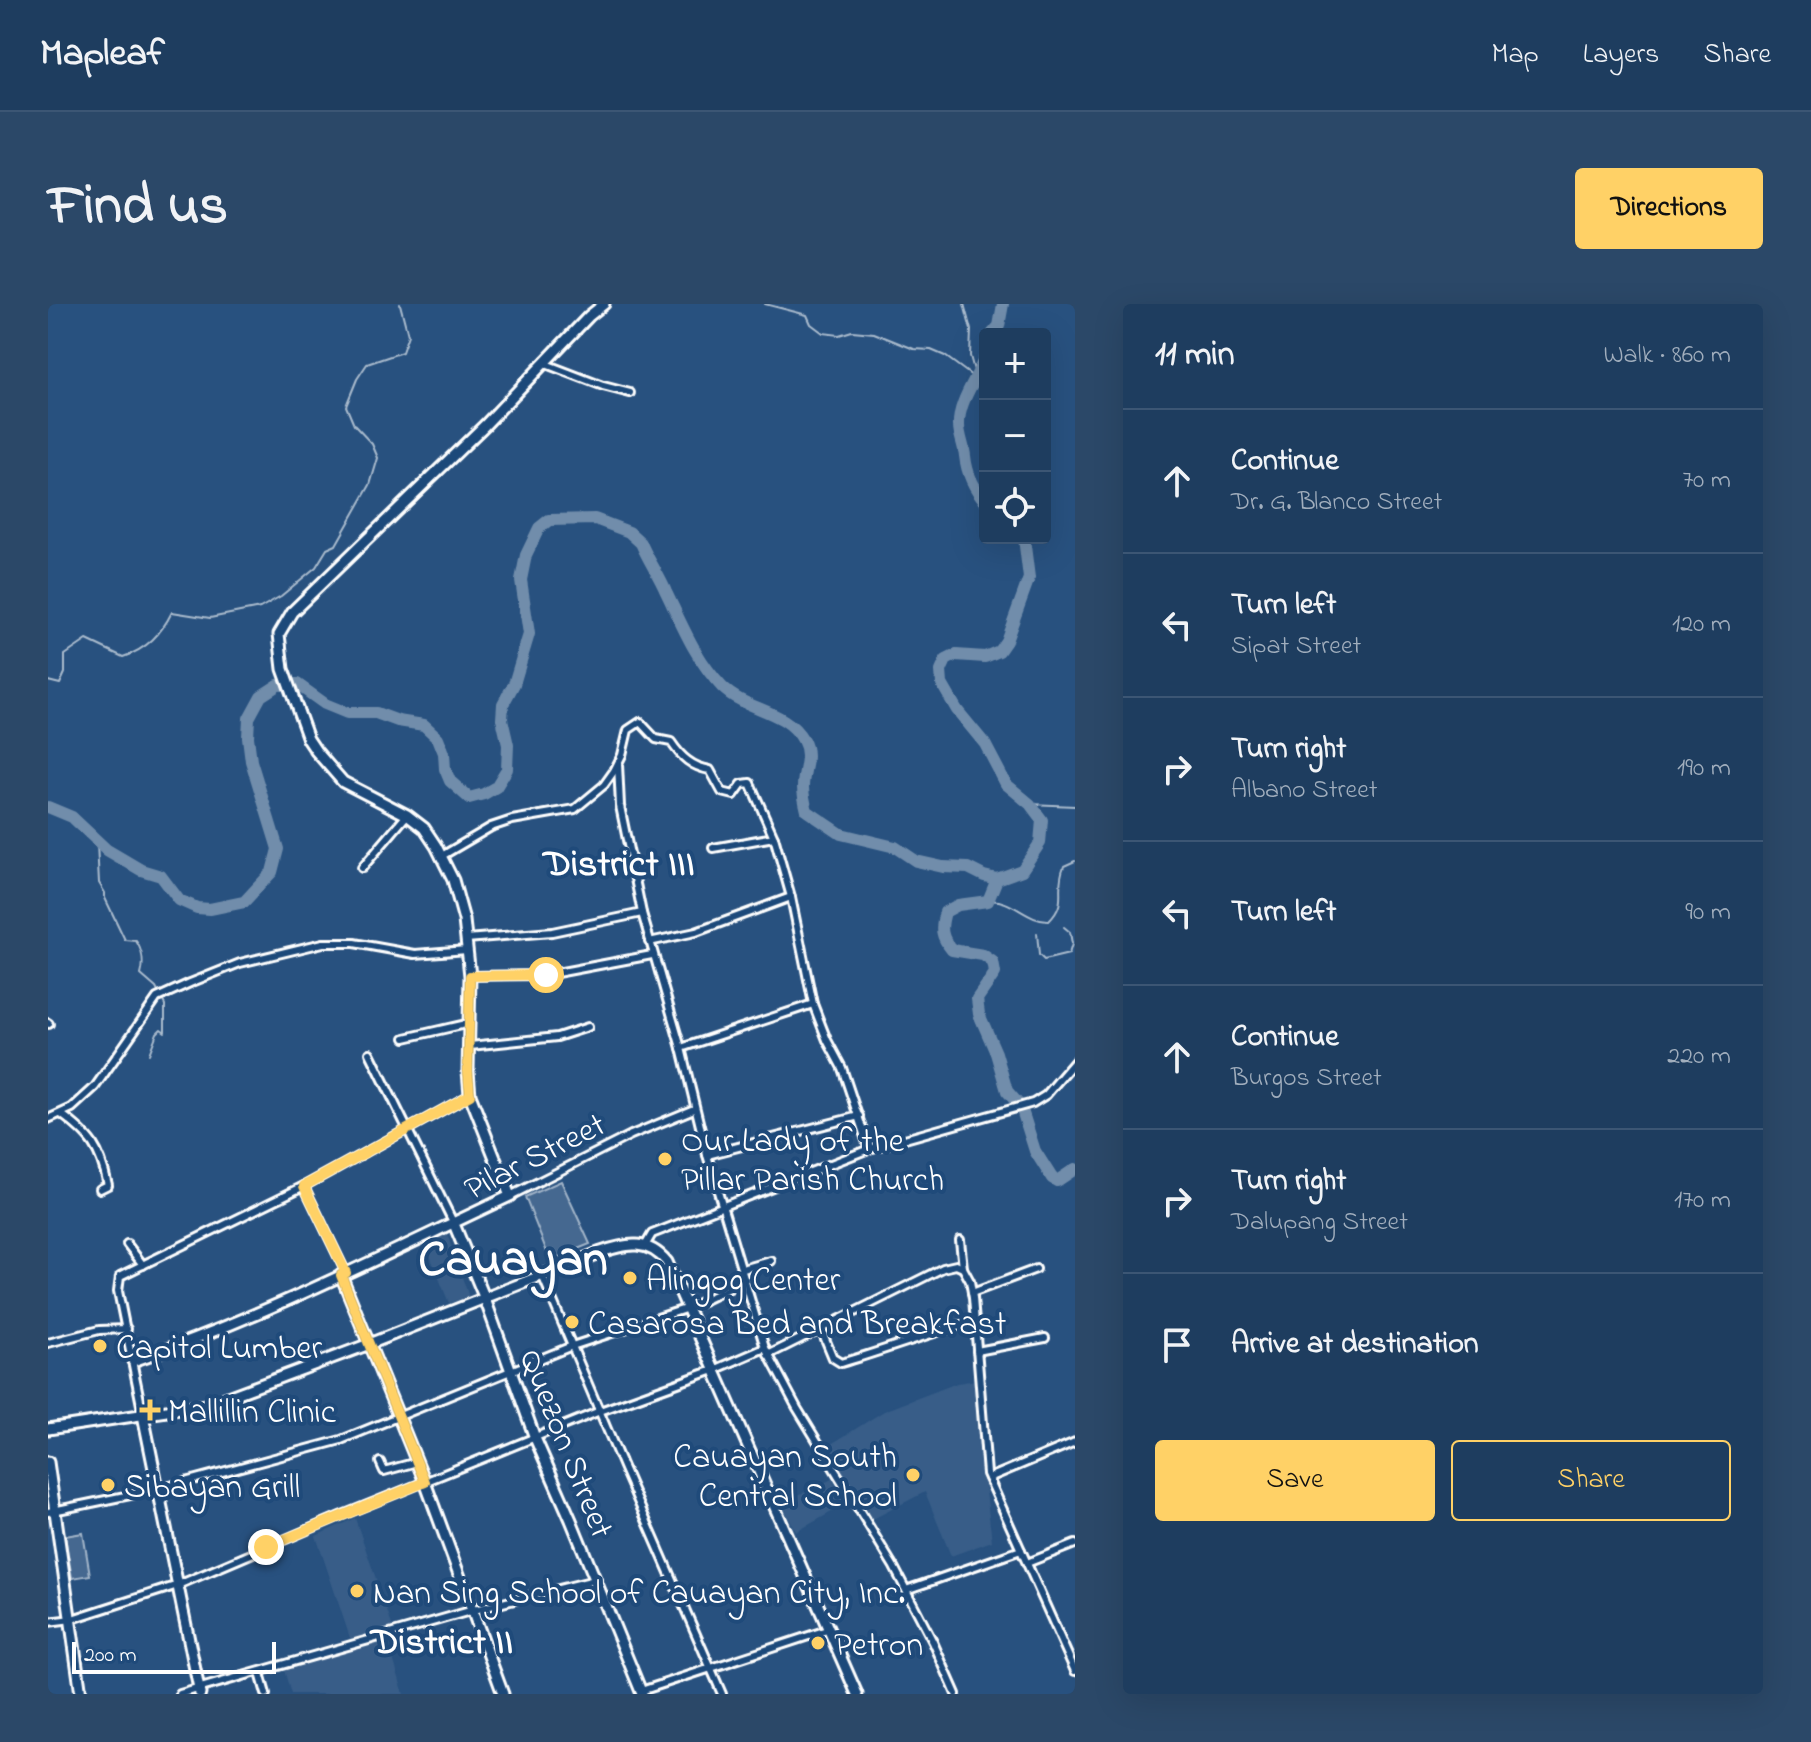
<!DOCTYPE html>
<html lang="en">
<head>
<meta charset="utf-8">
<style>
	:root { --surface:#1e3d5f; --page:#2b4868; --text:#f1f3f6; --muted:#a1aebd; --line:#3c5674; --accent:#ffd166 }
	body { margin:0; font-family:"Indie Flower",sans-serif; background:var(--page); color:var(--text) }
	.controls { position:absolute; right:24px; top:24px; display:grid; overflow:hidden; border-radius:8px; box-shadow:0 8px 32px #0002 }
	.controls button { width:72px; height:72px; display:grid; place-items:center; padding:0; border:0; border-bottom:2px solid var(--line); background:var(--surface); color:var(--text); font:40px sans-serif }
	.scale { position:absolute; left:24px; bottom:20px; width:204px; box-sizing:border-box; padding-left:8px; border:4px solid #fff; border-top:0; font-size:22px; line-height:28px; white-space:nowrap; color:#fff; -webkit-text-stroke:6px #1f4a7a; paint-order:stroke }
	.stop { position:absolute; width:24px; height:24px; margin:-18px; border:6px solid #ffd166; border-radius:50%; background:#fff }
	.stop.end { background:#ffd166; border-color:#fff; box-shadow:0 2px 8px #0008 }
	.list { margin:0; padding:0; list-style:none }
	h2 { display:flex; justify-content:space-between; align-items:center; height:104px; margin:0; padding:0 32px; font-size:34px }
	h2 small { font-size:26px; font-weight:400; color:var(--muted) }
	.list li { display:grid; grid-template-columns:52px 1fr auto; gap:24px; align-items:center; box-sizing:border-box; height:144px; padding:0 32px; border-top:2px solid var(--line) }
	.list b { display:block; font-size:30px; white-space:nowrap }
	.list p { margin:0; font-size:26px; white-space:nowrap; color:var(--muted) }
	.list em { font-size:26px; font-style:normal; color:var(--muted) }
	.actions { display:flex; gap:16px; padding:24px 32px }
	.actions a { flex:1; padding:18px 0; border:2px solid var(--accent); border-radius:8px; text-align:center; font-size:28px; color:var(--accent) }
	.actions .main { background:var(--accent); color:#111 }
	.icon { flex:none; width:44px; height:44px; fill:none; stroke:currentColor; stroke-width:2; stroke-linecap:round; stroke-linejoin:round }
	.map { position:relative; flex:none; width:1027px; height:1390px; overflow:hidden; border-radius:8px }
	header { display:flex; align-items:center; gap:48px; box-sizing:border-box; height:112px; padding:0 40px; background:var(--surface); border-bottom:2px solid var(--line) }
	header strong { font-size:38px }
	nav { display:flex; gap:44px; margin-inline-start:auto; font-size:28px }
	.intro { display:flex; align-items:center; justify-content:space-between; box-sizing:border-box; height:192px; padding:0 48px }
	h1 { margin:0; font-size:56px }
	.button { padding:20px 36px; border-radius:8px; background:var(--accent); color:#111; font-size:28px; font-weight:700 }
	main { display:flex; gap:48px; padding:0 48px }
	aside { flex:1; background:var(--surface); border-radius:8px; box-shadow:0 8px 32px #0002 }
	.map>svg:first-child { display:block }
</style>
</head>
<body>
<header>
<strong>Mapleaf</strong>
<nav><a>Map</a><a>Layers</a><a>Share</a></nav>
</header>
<div class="intro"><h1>Find us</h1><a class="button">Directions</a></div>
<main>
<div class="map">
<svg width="1027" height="1390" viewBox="0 0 1027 1390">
	<rect width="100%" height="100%" fill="#28517f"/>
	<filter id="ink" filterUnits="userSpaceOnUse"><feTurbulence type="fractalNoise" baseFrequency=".0125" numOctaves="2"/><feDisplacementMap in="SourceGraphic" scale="16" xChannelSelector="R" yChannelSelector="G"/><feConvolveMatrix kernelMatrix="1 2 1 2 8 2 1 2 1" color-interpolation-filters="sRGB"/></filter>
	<g filter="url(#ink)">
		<g fill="#375d88">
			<polygon points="399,930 421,993 401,999 377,940"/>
			<polygon points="928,1076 934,1154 944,1237 903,1252 877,1188 823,1216 777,1144 836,1107 909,1079"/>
			<polygon points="784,1175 798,1200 748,1228 733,1199"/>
			<polygon points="307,1214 346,1327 303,1337 268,1232"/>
			<polygon points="339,1335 356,1390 243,1390 236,1366"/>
		</g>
		<g fill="#446890" stroke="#a2b4c8" stroke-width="2">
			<polygon points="513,877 542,940 507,954 504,947 499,948 477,893"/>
			<polygon points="35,1229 42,1271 24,1274 17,1232"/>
		</g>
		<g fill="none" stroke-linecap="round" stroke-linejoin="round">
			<g stroke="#aabbcd" stroke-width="2">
				<polyline points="717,0 759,11 763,20 775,29 791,31 804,27 826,29 866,45 883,46 897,52 928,75"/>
				<polyline points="916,0 923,26 922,52 928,74"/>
				<path d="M0,377L12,380L17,369V351L39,336L75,353C99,345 113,330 124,308L162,314L212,304L233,292L268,263L279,245L288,241L322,181L330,154L324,140L306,121L298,102L309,75L319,60L354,48L360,31L352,0"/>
				<polyline points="982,500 1027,502"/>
				<path d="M49,539L51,579L57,589V594L77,636L88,637C95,647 96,660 93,671L108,684L117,701V728L113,725L109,729L101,750"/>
				<path d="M940,597C963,593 979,618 1001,617C1021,597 1006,587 1016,562L1027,557"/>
				<polyline points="989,629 991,651 996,656 1021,650 1024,640 1022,628 1016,623"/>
			</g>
			<g stroke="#718dab" stroke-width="12">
				<polyline points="944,30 951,22 955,0"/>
				<path d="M937,52C930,74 910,97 911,121C911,132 916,141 917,152C919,170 925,183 937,197"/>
				<path d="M0,503L24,513L59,546L93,566L113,572L131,596L149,604L162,605L196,598L224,568L230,545L203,457L200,433L201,414L213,392L230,381L249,380L277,400L299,409H328L350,417L376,421L390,434L396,449L397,465L402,477L421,494L436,490L448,483L459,465L460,441L454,415L455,400L466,380L481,330L473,276L478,251L491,224L501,216L547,215L581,228L593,239C600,256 611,271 618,288C634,321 648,356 674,383C698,407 738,405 755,436C764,452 755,466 755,483C755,491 757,499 759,507L793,530L847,543L868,557L895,563L920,564L936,572L949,575L974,566L992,539L994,516L982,500L958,480L937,440L909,406L894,380L893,367L898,356L908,351L937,353L951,347L958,337L981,274L976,234"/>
				<path d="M949,575L940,597L910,601L897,608C892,625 893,633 904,646L935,651L945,658L947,669L929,695L931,710L948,749L959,787L973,803L987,847L1004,874L1009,877L1027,865"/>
			</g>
			<g stroke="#fff" stroke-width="12">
				<g id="street">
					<polyline points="495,59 555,82 582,89"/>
					<polyline points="570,460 572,502 594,609 633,744 659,851 717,1044 749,1104 846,1263 885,1338 908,1390"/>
					<polyline points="665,544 726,533"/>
					<path d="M392,553L443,523L464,516L527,505L556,481L566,467L574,451L580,426L592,418L608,435L623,438C633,453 644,463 662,466L674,488L686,491L694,480L702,479L726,533L743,593L765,700L779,736L794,764L821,845"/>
					<polyline points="314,564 359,511"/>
					<polyline points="418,635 504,628 594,609"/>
					<polyline points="601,638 648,628 743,593"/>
					<polyline points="422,672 498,671 604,651"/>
					<polyline points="0,719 1,720"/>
					<polyline points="357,734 422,719"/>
					<polyline points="422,742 509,733 540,723"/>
					<polyline points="633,744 765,700"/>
					<polyline points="322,749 406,920"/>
					<path d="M13,810C43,832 52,844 60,881L52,885"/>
					<polyline points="0,815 24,804 47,783 109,694 142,679 192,659 275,639 306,639 367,650 419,646"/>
					<polyline points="659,851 811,812"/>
					<polyline points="256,882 298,969"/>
					<polyline points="462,892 583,831 646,805"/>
					<polyline points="912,936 915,964 922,977 925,994 939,1170 1027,1367"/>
					<polyline points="79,940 95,961"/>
					<polyline points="597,942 604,930 821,845 985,799 998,791 1027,757"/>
					<polyline points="695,965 723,957"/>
					<polyline points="494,971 575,1163 674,1390"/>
					<polyline points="924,989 988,965"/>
					<path d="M773,1025L785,1054L793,1059C838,1046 881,1029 927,1017"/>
					<polyline points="0,1039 51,1026 79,1025"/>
					<polyline points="929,1047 997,1034"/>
					<polyline points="720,1051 895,964 908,961 915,964"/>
					<polyline points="95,1111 70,987 72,972 256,882 422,791"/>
					<polyline points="332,1158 336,1167 369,1158"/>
					<polyline points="941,1174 1027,1138"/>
					<polyline points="0,1208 111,1185 293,1136 524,1042 640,1004 698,976"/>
					<polyline points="979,1259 1027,1240"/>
					<polyline points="858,1286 973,1246"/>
					<polyline points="0,1318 24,1315 130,1281 292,1212 552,1107 666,1066 717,1044"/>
					<polyline points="212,1369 218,1390"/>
					<polyline points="593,1387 779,1326"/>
					<polyline points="132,1390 422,1307 547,1276"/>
				</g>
			</g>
			<g stroke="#fff" stroke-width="15">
				<g id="secondary">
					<polyline points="406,920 437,995 487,1134 523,1216 594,1390"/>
					<polyline points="293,971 377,1178 455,1390"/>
					<path d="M85,1057C215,1013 338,950 462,892L422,791L420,767L422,672L416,616L405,576L388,542L376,524L359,511L295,478L268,447L260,435L235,365L231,330L244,308L437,121L541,12L556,0"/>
					<polyline points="95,1111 152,1390"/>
					<path d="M0,1125L158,1101L316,1042L553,948C579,939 600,935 619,958L809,1390"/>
					<polyline points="0,1158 33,1390"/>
				</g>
			</g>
			<use href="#street" stroke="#1f4a7a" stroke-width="6"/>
			<use href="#secondary" stroke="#1f4a7a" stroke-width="9"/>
		</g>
	</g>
	<g fill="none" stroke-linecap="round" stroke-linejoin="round" filter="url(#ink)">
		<polyline stroke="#ffd166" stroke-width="10" points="218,1243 377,1178 293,971 298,969 256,882 422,791 420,767 422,672 498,671"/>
	</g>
	<g fill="#ffd166" stroke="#1f4a7a" stroke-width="3">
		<circle cx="617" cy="855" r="8"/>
		<circle cx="582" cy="974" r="8"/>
		<circle cx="524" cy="1018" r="8"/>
		<circle cx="52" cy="1042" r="8"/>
		<path d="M98 1094h8v8h8v8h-8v8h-8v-8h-8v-8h8z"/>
		<circle cx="865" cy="1171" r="8"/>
		<circle cx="60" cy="1181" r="8"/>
		<circle cx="309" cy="1287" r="8"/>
		<circle cx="770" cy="1339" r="8"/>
	</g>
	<g text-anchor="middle" stroke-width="8" stroke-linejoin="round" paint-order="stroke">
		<g font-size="34" fill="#fff" stroke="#1f4a7a" text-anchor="start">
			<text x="633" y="847">Our Lady of the<tspan x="633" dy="39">Pillar Parish Church</tspan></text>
			<text x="598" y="986">Alingog Center</text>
			<text x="540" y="1030">Casarosa Bed and Breakfast</text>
			<text x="68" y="1054">Capitol Lumber</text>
			<text x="120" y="1118">Mallillin Clinic</text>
			<text x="849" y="1163" text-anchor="end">Cauayan South<tspan x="849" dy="39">Central School</tspan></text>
			<text x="76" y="1193">Sibayan Grill</text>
			<text x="325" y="1299">Nan Sing School of Cauayan City, Inc.</text>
			<text x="786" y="1351">Petron</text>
		</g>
		<g font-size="34" fill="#fff" stroke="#1f4a7a">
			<text transform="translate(486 851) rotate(-27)" y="12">Pilar Street</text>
			<text transform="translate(520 1139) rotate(68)" y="12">Quezon Street</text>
		</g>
		<g font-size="38" font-weight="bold" fill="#fff" stroke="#1f4a7a">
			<text x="571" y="571">District III</text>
			<text x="394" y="1349">District II</text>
		</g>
		<g font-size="50" font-weight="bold" fill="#fff" stroke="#1f4a7a">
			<text x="465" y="970">Cauayan</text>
		</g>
	</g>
</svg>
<div class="controls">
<button>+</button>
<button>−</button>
<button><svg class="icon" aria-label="locate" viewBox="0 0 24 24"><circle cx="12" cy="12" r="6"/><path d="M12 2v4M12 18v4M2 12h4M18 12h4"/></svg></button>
</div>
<div class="scale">200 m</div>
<div class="stop" style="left:498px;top:671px"></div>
<div class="stop end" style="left:218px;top:1243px"></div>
</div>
<aside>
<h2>11 min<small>Walk · 860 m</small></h2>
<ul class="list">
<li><svg class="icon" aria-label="ahead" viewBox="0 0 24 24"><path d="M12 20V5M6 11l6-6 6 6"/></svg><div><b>Continue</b><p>Dr. G. Blanco Street</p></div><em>70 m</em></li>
<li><svg class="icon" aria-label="left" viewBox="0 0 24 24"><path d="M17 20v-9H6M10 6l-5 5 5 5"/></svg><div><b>Turn left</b><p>Sipat Street</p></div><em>120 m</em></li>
<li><svg class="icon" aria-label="right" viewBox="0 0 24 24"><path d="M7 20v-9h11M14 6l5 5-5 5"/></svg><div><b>Turn right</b><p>Albano Street</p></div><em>190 m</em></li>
<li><svg class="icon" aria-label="left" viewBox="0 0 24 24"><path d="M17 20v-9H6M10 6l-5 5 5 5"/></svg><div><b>Turn left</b></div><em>90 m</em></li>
<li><svg class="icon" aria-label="ahead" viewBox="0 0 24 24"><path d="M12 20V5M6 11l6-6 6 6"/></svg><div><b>Continue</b><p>Burgos Street</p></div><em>220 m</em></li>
<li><svg class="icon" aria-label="right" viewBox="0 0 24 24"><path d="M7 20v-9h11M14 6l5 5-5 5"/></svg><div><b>Turn right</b><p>Dalupang Street</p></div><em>170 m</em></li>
<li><svg class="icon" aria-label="arrive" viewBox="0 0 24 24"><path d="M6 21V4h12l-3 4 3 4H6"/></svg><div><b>Arrive at destination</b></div></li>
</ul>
<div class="actions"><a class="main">Save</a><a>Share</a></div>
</aside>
</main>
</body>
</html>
